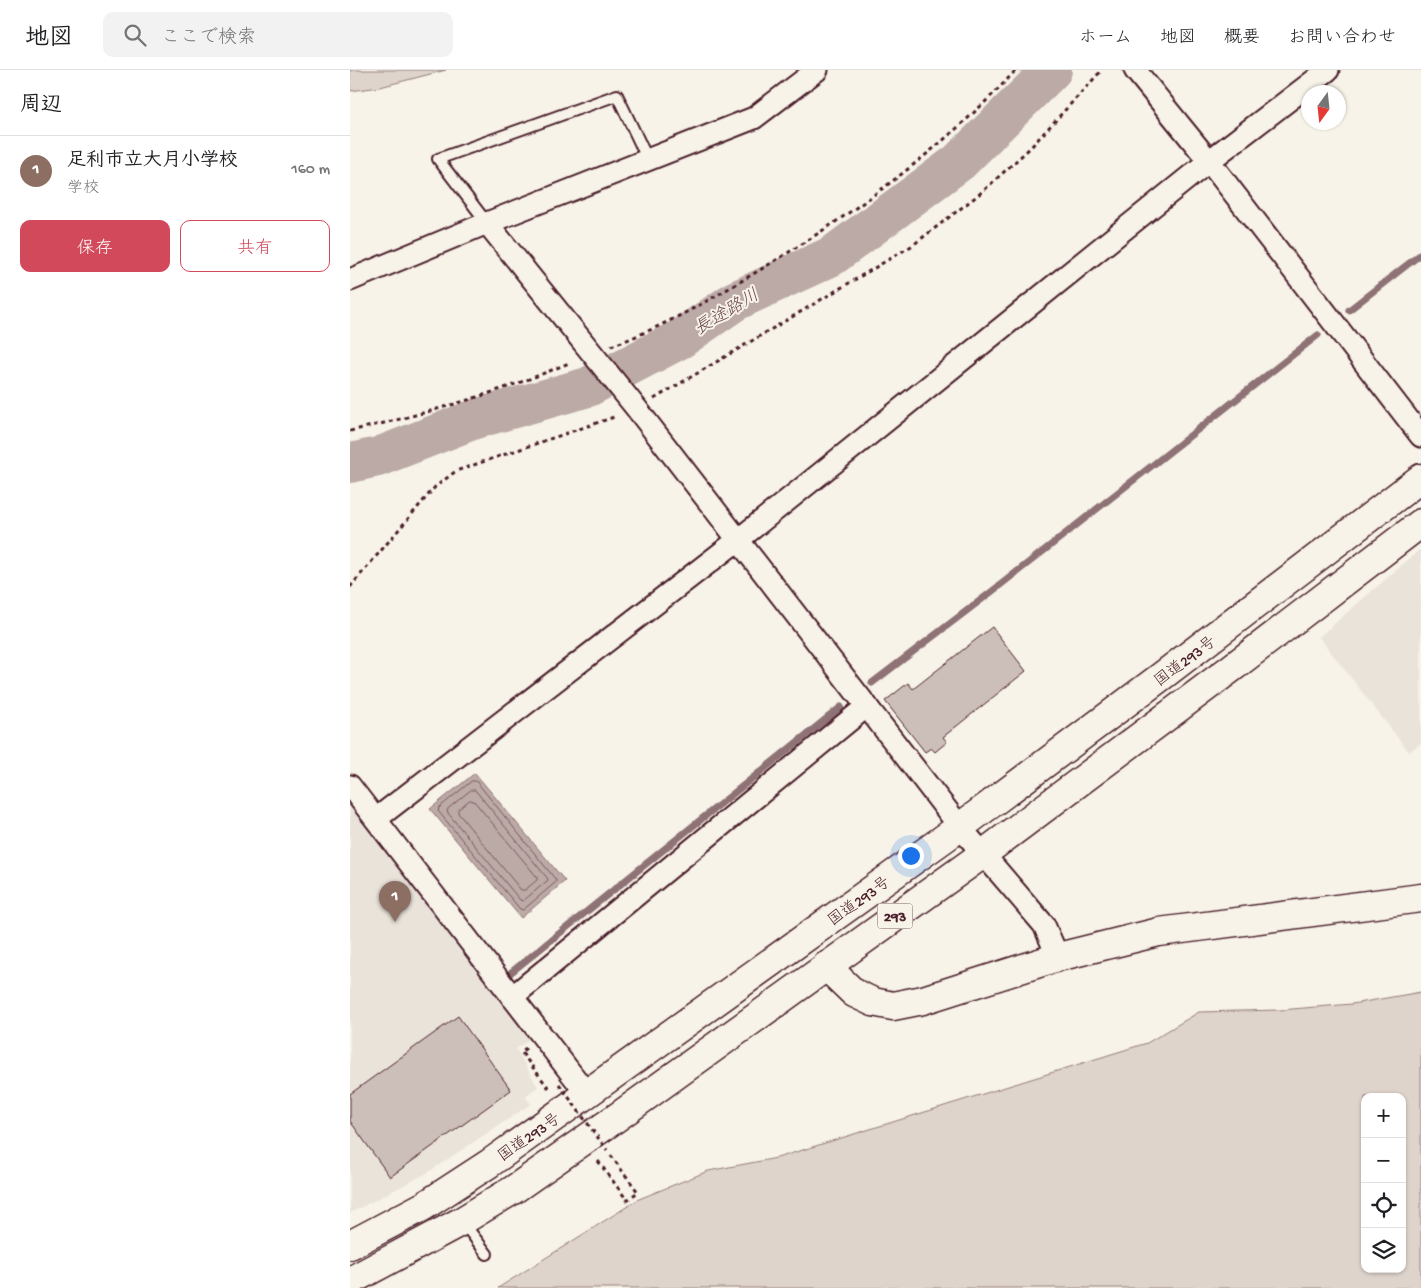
<!DOCTYPE html>
<html lang="ja">
<head>
<meta charset="utf-8">
<style>
	:root { --surface:#fff; --page:#f2f2f2; --text:#202124; --muted:#757577; --line:#e0e0e0; --accent:#d1495b }
	body { margin:0; font-family:"Gochi Hand","Klee One",sans-serif; background:var(--page); color:var(--text) }
	.controls { position:absolute; right:15px; bottom:15px; display:grid; overflow:hidden; border-radius:10px; box-shadow:0 1px 4px #0004 }
	.controls button { width:45px; height:45px; display:grid; place-items:center; padding:0; border:0; border-bottom:1px solid var(--line); background:var(--surface); color:var(--text); font:25px sans-serif }
	.compass { position:absolute; left:951px; top:15px; width:45px; height:45px; border-radius:50%; background:var(--surface); box-shadow:0 1px 4px #0004; rotate:195deg }
	.you { position:absolute; left:560px; top:785px; width:18px; height:18px; margin:-12px; border:4px solid #fff; border-radius:50%; background:#1a73e8; box-shadow:0 0 0 8px #1a73e833 }
	.badge { display:grid; place-items:center; width:32px; height:32px; border-radius:50%; background:var(--accent); color:#fff; font-size:16px; font-weight:700 }
	.pin { position:absolute; translate:-50% -41px; filter:drop-shadow(0 1px 2px #0008) }
	.pin::after { content:''; position:absolute; top:26px; width:18px; height:15px; background:inherit; clip-path:polygon(0 0,100% 0,50% 100%) }
	.list { margin:0; padding:0; list-style:none }
	h2 { display:flex; justify-content:space-between; align-items:center; height:65px; margin:0; padding:0 20px; font-size:21px }
	h2 small { font-size:16px; font-weight:400; color:var(--muted) }
	.list li { display:grid; grid-template-columns:32px 1fr auto; gap:15px; align-items:center; box-sizing:border-box; height:70px; padding:0 20px; border-top:1px solid var(--line) }
	.list b { display:block; font-size:19px; white-space:nowrap }
	.list p { margin:0; font-size:16px; white-space:nowrap; color:var(--muted) }
	.list em { font-size:16px; font-style:normal; color:var(--muted) }
	.actions { display:flex; gap:10px; padding:15px 20px }
	.actions a { flex:1; padding:11px 0; border:1px solid var(--accent); border-radius:10px; text-align:center; font-size:18px; color:var(--accent) }
	.actions .main { background:var(--accent); color:#fff }
	.icon { flex:none; width:28px; height:28px; fill:none; stroke:currentColor; stroke-width:2; stroke-linecap:round; stroke-linejoin:round }
	.map { position:relative; flex:none; width:1071px; height:1218px; overflow:hidden }
	header { display:flex; align-items:center; gap:30px; box-sizing:border-box; height:70px; padding:0 25px; background:var(--surface); border-bottom:1px solid var(--line) }
	header strong { font-size:24px }
	nav { display:flex; gap:28px; margin-inline-start:auto; font-size:18px }
	.search { width:350px; height:45px; background:var(--page); display:flex; align-items:center; gap:12px; box-sizing:border-box; padding:0 18px; border-radius:10px; color:var(--muted); font-size:19px }
	main { display:flex }
	aside { flex:1; background:var(--surface) }
	.map>svg:first-child { display:block }
</style>
</head>
<body>
<header>
<strong>地図</strong>
<div class="search"><svg class="icon" aria-label="search" viewBox="0 0 24 24"><circle cx="10" cy="10" r="6"/><path d="M15 15l6 6"/></svg>ここで検索</div>
<nav><a>ホーム</a><a>地図</a><a>概要</a><a>お問い合わせ</a></nav>
</header>
<main>
<aside>
<h2>周辺<small></small></h2>
<ul class="list">
<li><span class="badge" style="background:#8d6e63">1</span><div><b>足利市立大月小学校</b><p>学校</p></div><em>160 m</em></li>
</ul>
<div class="actions"><a class="main">保存</a><a>共有</a></div>
</aside>
<div class="map">
<svg width="1071" height="1218" viewBox="0 0 1071 1218">
	<rect width="100%" height="100%" fill="#f7f3e8"/>
	<filter id="ink" filterUnits="userSpaceOnUse"><feTurbulence type="fractalNoise" baseFrequency=".02" numOctaves="2"/><feDisplacementMap in="SourceGraphic" scale="10" xChannelSelector="R" yChannelSelector="G"/><feConvolveMatrix kernelMatrix="1 2 1 2 8 2 1 2 1" color-interpolation-filters="sRGB"/></filter>
	<g filter="url(#ink)">
		<g fill="#eae3da">
			<polygon points="1071,480 1071,673 1059,682 969,567 1068,481"/>
			<polygon points="0,735 180,969 166,979 188,1017 175,1026 181,1034 77,1103 0,1143"/>
		</g>
		<g fill="#ded4cc" stroke="#947a7c" fill-rule="evenodd">
			<polygon points="0,0 96,0 30,17 0,21"/>
			<path d="M1071,922V1218H148L289,1129L358,1101L427,1088L797,973L849,942L930,940L1002,934ZM1015,1027H1052V1199H1015Z"/>
		</g>
		<polygon fill="#bcaaa7" stroke="#8e7275" points="125,703 215,811 171,848 80,739"/>
		<g fill="none" stroke-linecap="round" stroke-linejoin="round">
			<g stroke="#78575d" stroke-width="1">
				<polygon points="122,711 126,711 206,810 206,812 173,840 170,839 88,741 89,738"/>
				<polygon points="121,720 125,720 198,809 197,811 173,831 170,830 97,742 98,739"/>
				<polygon points="120,730 124,731 187,807 187,810 175,820 171,820 108,743 108,740"/>
			</g>
			<g stroke="#8e7275" stroke-width="7">
				<polyline points="999,240 1071,184"/>
				<polyline points="522,613 640,523 968,265"/>
				<polyline points="159,904 491,637"/>
			</g>
			<polyline stroke="#bcaaa7" stroke-width="40" points="0,393 28,387 125,349 238,317 330,269 385,231 482,186 609,92 702,0"/>
		</g>
		<g fill="#ccbfb9" stroke="#4a1f2b">
			<polygon points="642,557 676,601 593,667 597,672 585,682 581,678 575,682 535,631 558,613 563,619"/>
			<polygon points="108,946 161,1020 40,1107 0,1051 0,1024"/>
		</g>
		<g fill="none" stroke-linecap="round" stroke-linejoin="round">
			<g stroke="#4a1f2b" stroke-width="14">
				<g id="lane">
					<polyline points="137,153 88,89 267,25 298,90"/>
					<polyline points="112,1151 137,1184"/>
				</g>
			</g>
			<g stroke="#4a1f2b" stroke-width="25">
				<g id="street">
					<polyline points="785,0 859,91 1071,366"/>
					<polyline points="137,153 287,339 610,757 694,855 708,887"/>
					<polyline points="0,210 137,153 404,48 467,0"/>
					<polyline points="0,716 237,1024"/>
					<polyline points="26,749 388,470 859,91 978,0"/>
					<polyline points="162,927 517,636"/>
				</g>
			</g>
			<g stroke="#4a1f2b" stroke-width="31">
				<polyline id="secondary" points="476,896 504,923 523,932 543,936 573,930 708,887 809,862 1071,828"/>
			</g>
			<g stroke="#4a1f2b" stroke-width="31">
				<g id="highway">
					<polyline points="0,1175 74,1136 140,1093 610,757 812,606 1071,408"/>
					<polyline points="0,1211 112,1151 163,1120 266,1048 633,784 883,597 1071,453"/>
				</g>
			</g>
			<g stroke="#4a1f2b" stroke-width="3" stroke-dasharray="4 4" stroke-linecap="butt">
				<path d="M261,276C311,258 358,231 403,204C496,149 593,80 666,0"/>
				<polyline points="304,329 563,175 632,122 680,78 752,0"/>
				<path d="M0,361C75,344 150,323 221,292"/>
				<polyline points="0,517 85,417 106,401 267,346"/>
				<polyline points="176,978 171,982 201,1021"/>
				<polyline points="248,1091 277,1130 288,1122 259,1083"/>
			</g>
			<use href="#lane" stroke="#f7f3e8" stroke-width="10"/>
			<use href="#street" stroke="#f7f3e8" stroke-width="21"/>
			<use href="#secondary" stroke="#f7f3e8" stroke-width="28"/>
			<use href="#highway" stroke="#f7f3e8" stroke-width="28"/>
			<polyline stroke="#4a1f2b" stroke-width="3" stroke-dasharray="4 4" stroke-linecap="butt" points="209,1014 257,1080"/>
		</g>
	</g>
	<g text-anchor="middle" stroke-width="4" stroke-linejoin="round" paint-order="stroke">
		<rect fill="#f7f3e8" stroke="#7e5f64" stroke-width="1" x="527.5" y="833.5" width="35" height="25" rx="4"/>
		<g font-size="15" font-weight="bold" fill="#4a1f2b">
			<text x="545" y="851">293</text>
		</g>
		<g font-size="16" fill="#4a1f2b" stroke="#f7f3e8">
			<text transform="translate(834 590) rotate(-37)" y="6">国道293号</text>
			<text transform="translate(508 830) rotate(-36)" y="6">国道293号</text>
			<text transform="translate(178 1066) rotate(-35)" y="6">国道293号</text>
		</g>
		<g font-size="18" font-style="italic" fill="#6c4950" stroke="#f7f3e8">
			<text transform="translate(376 241) rotate(-31)" y="6">長途路川</text>
		</g>
	</g>
</svg>
<div class="controls">
<button>+</button>
<button>−</button>
<button><svg class="icon" aria-label="locate" viewBox="0 0 24 24"><circle cx="12" cy="12" r="6"/><path d="M12 2v4M12 18v4M2 12h4M18 12h4"/></svg></button>
<button><svg class="icon" aria-label="layers" viewBox="0 0 24 24"><path d="M12 4l9 5-9 5-9-5zM3 14l9 5 9-5"/></svg></button>
</div>
<svg class="compass" viewBox="-18 -18 36 36"><path d="M0-13l5 13h-10z" fill="#e53935"/><path d="M0 13l5-13h-10z" fill="#757577"/></svg>
<div class="you"></div>
<div class="pin badge" style="left:45px;top:852px;background:#8d6e63">1</div>
</div>
</main>
</body>
</html>
